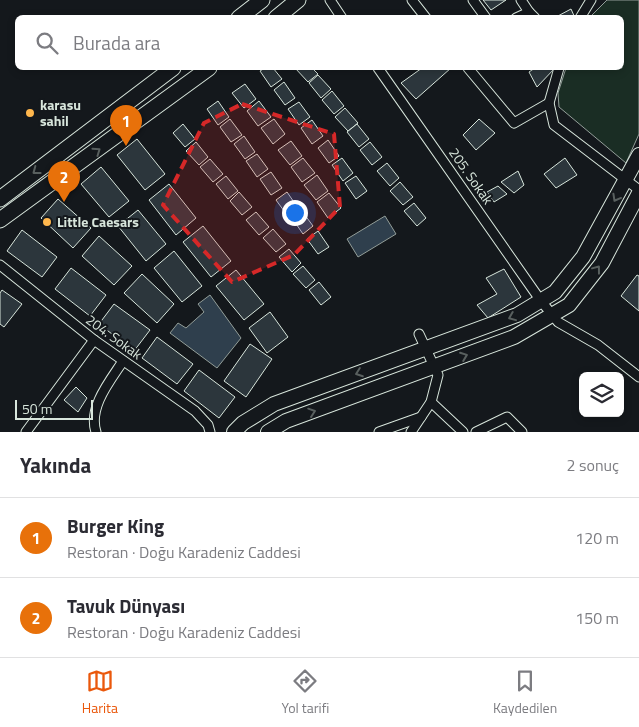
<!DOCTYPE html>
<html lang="tr">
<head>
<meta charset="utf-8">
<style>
	:root { --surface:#fff; --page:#f2f2f3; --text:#2b2b33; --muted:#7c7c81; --line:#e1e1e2; --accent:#ea580c }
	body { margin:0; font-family:"Titillium Web",sans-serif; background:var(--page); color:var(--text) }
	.controls { position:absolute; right:15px; bottom:15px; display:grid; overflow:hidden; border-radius:8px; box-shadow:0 2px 8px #0003 }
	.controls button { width:45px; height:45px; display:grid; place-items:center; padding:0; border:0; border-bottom:1px solid var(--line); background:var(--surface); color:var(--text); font:25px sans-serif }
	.scale { position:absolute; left:15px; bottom:12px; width:78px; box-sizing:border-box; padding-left:5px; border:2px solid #d8e6dc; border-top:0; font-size:14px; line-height:18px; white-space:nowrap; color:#d8e6dc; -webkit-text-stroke:4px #14181c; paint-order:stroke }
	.you { position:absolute; left:294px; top:212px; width:18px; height:18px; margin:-12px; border:4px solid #fff; border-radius:50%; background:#1a73e8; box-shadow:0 0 0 8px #1a73e833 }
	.badge { display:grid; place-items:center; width:32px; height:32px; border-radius:50%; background:var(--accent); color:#fff; font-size:16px; font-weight:700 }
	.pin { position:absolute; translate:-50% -41px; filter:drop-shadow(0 1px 2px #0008) }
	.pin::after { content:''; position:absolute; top:26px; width:18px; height:15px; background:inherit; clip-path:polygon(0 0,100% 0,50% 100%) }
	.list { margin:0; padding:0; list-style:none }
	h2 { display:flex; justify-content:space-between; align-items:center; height:65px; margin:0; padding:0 20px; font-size:21px }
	h2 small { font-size:16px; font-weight:400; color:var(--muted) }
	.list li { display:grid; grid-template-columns:32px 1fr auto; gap:15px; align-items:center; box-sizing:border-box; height:80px; padding:0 20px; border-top:1px solid var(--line) }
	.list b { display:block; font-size:19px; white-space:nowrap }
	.list p { margin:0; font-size:16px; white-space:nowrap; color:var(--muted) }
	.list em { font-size:16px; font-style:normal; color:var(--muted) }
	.icon { flex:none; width:28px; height:28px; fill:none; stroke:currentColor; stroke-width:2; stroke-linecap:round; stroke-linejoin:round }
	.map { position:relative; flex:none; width:639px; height:432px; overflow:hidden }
	.search { position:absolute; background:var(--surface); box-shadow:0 2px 8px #0003; left:15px; right:15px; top:15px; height:55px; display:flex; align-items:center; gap:12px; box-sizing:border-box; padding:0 18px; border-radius:8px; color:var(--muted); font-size:19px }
	.sheet { height:225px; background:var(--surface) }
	nav { display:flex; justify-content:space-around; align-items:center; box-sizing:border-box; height:70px; border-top:1px solid var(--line); background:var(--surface); font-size:14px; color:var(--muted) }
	nav a { display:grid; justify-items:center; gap:2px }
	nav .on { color:var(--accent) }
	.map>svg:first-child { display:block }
</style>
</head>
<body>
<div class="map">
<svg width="639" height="432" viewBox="0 0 639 432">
	<rect width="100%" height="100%" fill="#14181c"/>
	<polygon fill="#1a2d24" stroke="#939e99" points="607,0 639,0 639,134 626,163 559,107 558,93 566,68 622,68 622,18 590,17"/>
	<g fill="#2f3f4d" stroke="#939e99">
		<polygon points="385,216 396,234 358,257 347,239"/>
		<polygon points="210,295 241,338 217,368 170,333 178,323 186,328 204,312 198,304"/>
	</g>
	<g fill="#2c363c" stroke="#d8e6dc">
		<polygon points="483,0 506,0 491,10"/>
		<polygon points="571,9 575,18 556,17"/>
		<polygon points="265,68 273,68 282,79 271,87 260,71"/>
		<polygon points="295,68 312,68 318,74 308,82"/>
		<polygon points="422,68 451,68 416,99 401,83"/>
		<polygon points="535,68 555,68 537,87 529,72"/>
		<polygon points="318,75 331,89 321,98 309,83"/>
		<polygon points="284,82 295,98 285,105 274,90"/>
		<polygon points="245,84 256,99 244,108 232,93"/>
		<polygon points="332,91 344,106 334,114 322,100"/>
		<polygon points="218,101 229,117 218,125 207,109"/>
		<polygon points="259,101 271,117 258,126 247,111"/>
		<polygon points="299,102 310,117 299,125 288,109"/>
		<polygon points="345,108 358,123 348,131 335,117"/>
		<polygon points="230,119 242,135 231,142 220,127"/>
		<polygon points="274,119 285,134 273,144 261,128"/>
		<polygon points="479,119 495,133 476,150 463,135"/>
		<polygon points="312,120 323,136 312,144 301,128"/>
		<polygon points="183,124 195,139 185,147 173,133"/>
		<polygon points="357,124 369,139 359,147 347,132"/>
		<polygon points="244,136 255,152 245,159 234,144"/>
		<polygon points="137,139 165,174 145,190 117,155"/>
		<polygon points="328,140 339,156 329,163 318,148"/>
		<polygon points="291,141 302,156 290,165 278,150"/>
		<polygon points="196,142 208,157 199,165 186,151"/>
		<polygon points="370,142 382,157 372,165 360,150"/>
		<polygon points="257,154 268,169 257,177 246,161"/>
		<polygon points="303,158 315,173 302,182 291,167"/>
		<polygon points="342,158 353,173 343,181 332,165"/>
		<polygon points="565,158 577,175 556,188 544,174"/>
		<polygon points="210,159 223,174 213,182 200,167"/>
		<polygon points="387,163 399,178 390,186 377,171"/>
		<polygon points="101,167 129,201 109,217 81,184"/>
		<polygon points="518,171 524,185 514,193 501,182"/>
		<polygon points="271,172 282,188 271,195 260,179"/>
		<polygon points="317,175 328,191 316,200 304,185"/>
		<polygon points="226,176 238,191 228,199 216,184"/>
		<polygon points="356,176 367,191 356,199 345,183"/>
		<polygon points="400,182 413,197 403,205 390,191"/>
		<polygon points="169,184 196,218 176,235 149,200"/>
		<polygon points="498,186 507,194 494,202 487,192"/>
		<polygon points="239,192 252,207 242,215 230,201"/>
		<polygon points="287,192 298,208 287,215 276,200"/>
		<polygon points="329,193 341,208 328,218 317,202"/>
		<polygon points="58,199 91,228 73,248 41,218"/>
		<polygon points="414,203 426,218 417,226 404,211"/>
		<polygon points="138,210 166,244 146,261 118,226"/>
		<polygon points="302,211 313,226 303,234 292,218"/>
		<polygon points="256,212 269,227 259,235 246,220"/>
		<polygon points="203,226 231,261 211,277 183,242"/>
		<polygon points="273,229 286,244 276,252 263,238"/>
		<polygon points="22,230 57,257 42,277 7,251"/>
		<polygon points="318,231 329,247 318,254 307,239"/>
		<polygon points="99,236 132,266 114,285 82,256"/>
		<polygon points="289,249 301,263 292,272 279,257"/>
		<polygon points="174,251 202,286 182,302 154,268"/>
		<polygon points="303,266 315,280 306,288 293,274"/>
		<polygon points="71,268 106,295 90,316 55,289"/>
		<polygon points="504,269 521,297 488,318 477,305 497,294 486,278"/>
		<polygon points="236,270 264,304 244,320 216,286"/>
		<polygon points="142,274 174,304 157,323 124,293"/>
		<polygon points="637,275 639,276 639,311 621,296"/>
		<polygon points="319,282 331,297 321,305 309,290"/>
		<polygon points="2,290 22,304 4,327 0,324 0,293"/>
		<polygon points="114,304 150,330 134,351 99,324"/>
		<polygon points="270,312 288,337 267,353 249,328"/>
		<polygon points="157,337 193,364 177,384 142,358"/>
		<polygon points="250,344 272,359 246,397 224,381"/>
		<polygon points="199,370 235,397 219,418 184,391"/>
		<polygon points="76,387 87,398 78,412 64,400"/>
	</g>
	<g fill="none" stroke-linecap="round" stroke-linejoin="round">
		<g stroke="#d8e6dc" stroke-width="11">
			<g id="street">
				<polyline points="330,0 342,18"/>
				<polyline points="412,0 426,18"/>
				<polyline points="473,0 486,18"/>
				<polyline points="521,0 529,12"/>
				<polyline points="516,18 529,12 535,18"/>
				<polyline points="580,18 591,0"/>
				<polyline points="378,68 541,301 558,322 598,345 639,377"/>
				<polyline points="468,68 514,123 549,103"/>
				<polyline points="559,68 549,103 554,125 639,190"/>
				<polyline points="0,265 94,340 195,411 208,425 210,432"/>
				<polyline points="431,402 463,432"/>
				<polyline points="26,432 94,340"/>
				<path d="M96,432C88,407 110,381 123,361"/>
				<polyline points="379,432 421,417"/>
				<polyline points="411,432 431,402 438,375 419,334"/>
				<polyline points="476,432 507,417 522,432"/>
			</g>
		</g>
		<g stroke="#d8e6dc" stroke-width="16">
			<g id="secondary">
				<polyline points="234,432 243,423 274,404 517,315 555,292 583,257 639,155"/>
				<polyline points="268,432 286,421 514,337 569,305 602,263 639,193"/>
			</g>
		</g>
		<g stroke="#d8e6dc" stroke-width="17">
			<g id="primary">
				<polyline points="239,18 262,0"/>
				<polyline points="276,18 298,0"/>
				<polyline points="0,199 173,68"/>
				<polyline points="0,220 209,68"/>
			</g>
		</g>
		<use href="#street" stroke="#14181c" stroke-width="9"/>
		<use href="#secondary" stroke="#14181c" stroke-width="14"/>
		<use href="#primary" stroke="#14181c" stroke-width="15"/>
	</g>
	<defs><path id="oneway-chevron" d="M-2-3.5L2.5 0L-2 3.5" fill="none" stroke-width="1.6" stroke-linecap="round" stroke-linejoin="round" transform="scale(1.25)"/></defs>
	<g stroke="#59605f">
		<use href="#oneway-chevron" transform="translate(97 151) rotate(-35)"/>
		<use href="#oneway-chevron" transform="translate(36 171) rotate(143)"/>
		<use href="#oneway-chevron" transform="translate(616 198) rotate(119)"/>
		<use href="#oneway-chevron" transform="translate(597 269) rotate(-53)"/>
		<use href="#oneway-chevron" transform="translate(512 317) rotate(158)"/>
		<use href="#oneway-chevron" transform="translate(464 356) rotate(-21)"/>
		<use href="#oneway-chevron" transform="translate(359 373) rotate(160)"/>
		<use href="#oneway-chevron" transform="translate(312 412) rotate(-19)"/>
	</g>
	<path fill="#d62828" fill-opacity="0.2" stroke="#d62828" stroke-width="4" stroke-dasharray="10 6" stroke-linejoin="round" d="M242,104L334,134L340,207L294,255L232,282L163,205L204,123Z"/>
	<g fill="#ffb74d" stroke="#14181c" stroke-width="2">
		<circle cx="30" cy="113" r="5"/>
		<circle cx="47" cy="222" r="5"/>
	</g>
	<g text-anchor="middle" stroke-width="4" stroke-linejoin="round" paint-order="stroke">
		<g font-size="14" font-weight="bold" fill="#d8e6dc" stroke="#14181c" text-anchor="start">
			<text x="40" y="110">karasu<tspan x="40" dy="16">sahil</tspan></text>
			<text x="57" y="227">Little Caesars</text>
		</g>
		<g font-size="14" fill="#d8e6dc" stroke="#14181c">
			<text transform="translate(471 176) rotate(55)" y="5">205. Sokak</text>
			<text transform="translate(114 337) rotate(36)" y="5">204. Sokak</text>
		</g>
	</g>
</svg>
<div class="controls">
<button><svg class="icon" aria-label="layers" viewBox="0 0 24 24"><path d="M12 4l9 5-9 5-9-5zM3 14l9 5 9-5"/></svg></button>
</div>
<div class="scale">50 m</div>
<div class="you"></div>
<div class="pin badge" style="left:126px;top:146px;background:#e8710a">1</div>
<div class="pin badge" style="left:64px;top:202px;background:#e8710a">2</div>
<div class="search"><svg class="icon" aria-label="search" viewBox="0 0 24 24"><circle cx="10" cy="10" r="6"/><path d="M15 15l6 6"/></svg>Burada ara</div>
</div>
<section class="sheet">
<h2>Yakında<small>2 sonuç</small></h2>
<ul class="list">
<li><span class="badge" style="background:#e8710a">1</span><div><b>Burger King</b><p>Restoran · Doğu Karadeniz Caddesi</p></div><em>120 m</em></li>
<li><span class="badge" style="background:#e8710a">2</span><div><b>Tavuk Dünyası</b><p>Restoran · Doğu Karadeniz Caddesi</p></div><em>150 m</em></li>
</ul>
</section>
<nav>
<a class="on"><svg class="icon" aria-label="map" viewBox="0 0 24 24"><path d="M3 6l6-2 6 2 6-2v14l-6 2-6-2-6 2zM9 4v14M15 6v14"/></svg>Harita</a>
<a><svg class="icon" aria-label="directions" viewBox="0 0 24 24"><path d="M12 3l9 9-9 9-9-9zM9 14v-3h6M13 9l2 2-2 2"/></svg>Yol tarifi</a>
<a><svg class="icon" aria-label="saved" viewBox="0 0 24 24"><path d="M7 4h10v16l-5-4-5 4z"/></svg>Kaydedilen</a>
</nav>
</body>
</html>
